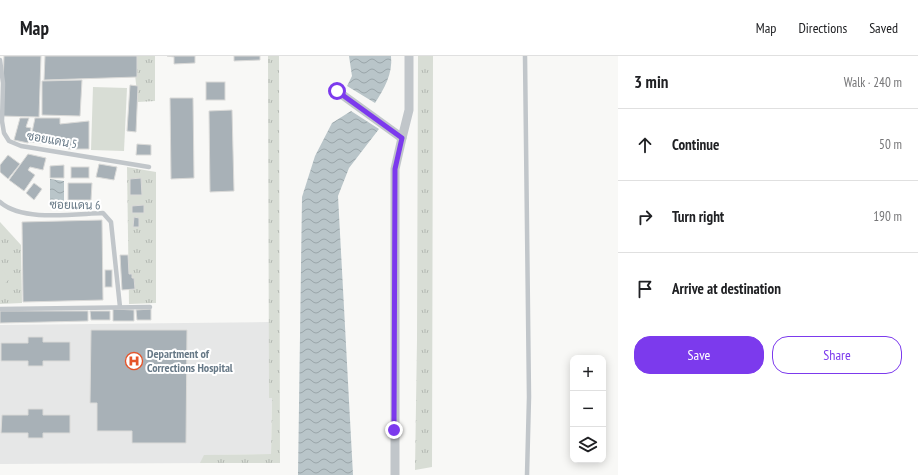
<!DOCTYPE html>
<html lang="en">
<head>
<meta charset="utf-8">
<style>
	:root { --surface:#fff; --page:#f2f2f2; --text:#202124; --muted:#757577; --line:#e0e0e0; --accent:#7c3aed }
	body { margin:0; font-family:"PT Sans Narrow",Sarabun,sans-serif; background:var(--page); color:var(--text) }
	.controls { position:absolute; right:12px; bottom:12px; display:grid; overflow:hidden; border-radius:8px; box-shadow:0 2px 10px #0003 }
	.controls button { width:36px; height:36px; display:grid; place-items:center; padding:0; border:0; border-bottom:1px solid var(--line); background:var(--surface); color:var(--text); font:20px sans-serif }
	.stop { position:absolute; width:12px; height:12px; margin:-9px; border:3px solid #7c3aed; border-radius:50%; background:#fff }
	.stop.end { background:#7c3aed; border-color:#fff; box-shadow:0 1px 4px #0008 }
	.list { margin:0; padding:0; list-style:none }
	h2 { display:flex; justify-content:space-between; align-items:center; height:52px; margin:0; padding:0 16px; font-size:17px }
	h2 small { font-size:13px; font-weight:400; color:var(--muted) }
	.list li { display:grid; grid-template-columns:26px 1fr auto; gap:12px; align-items:center; box-sizing:border-box; height:72px; padding:0 16px; border-top:1px solid var(--line) }
	.list b { display:block; font-size:15px; white-space:nowrap }
	.list em { font-size:13px; font-style:normal; color:var(--muted) }
	.actions { display:flex; gap:8px; padding:12px 16px }
	.actions a { flex:1; padding:9px 0; border:1px solid var(--accent); border-radius:16px; text-align:center; font-size:14px; color:var(--accent) }
	.actions .main { background:var(--accent); color:#fff }
	.icon { flex:none; width:22px; height:22px; fill:none; stroke:currentColor; stroke-width:2; stroke-linecap:round; stroke-linejoin:round }
	.map { position:relative; flex:none; width:618px; height:419px; overflow:hidden }
	header { display:flex; align-items:center; gap:24px; box-sizing:border-box; height:56px; padding:0 20px; background:var(--surface); border-bottom:1px solid var(--line) }
	header strong { font-size:19px }
	nav { display:flex; gap:22px; margin-inline-start:auto; font-size:14px }
	main { display:flex }
	aside { flex:1; background:var(--surface) }
	.map>svg:first-child { display:block }
</style>
</head>
<body>
<header>
<strong>Map</strong>
<nav><a>Map</a><a>Directions</a><a>Saved</a></nav>
</header>
<main>
<div class="map">
<svg width="618" height="419" viewBox="0 0 618 419">
	<defs>
		<pattern id="grass-tufts" width="24" height="20" patternUnits="userSpaceOnUse"><rect width="24" height="20" fill="#d8ddd5"/><path d="M3 7l-1-3M5 7V3M7 7l1-3M15 17l-1-3M17 17v-4M19 17l1-3" fill="none" stroke="#b3b8b2"/></pattern>
		<pattern id="water-waves" width="16" height="10" patternUnits="userSpaceOnUse"><rect width="16" height="10" fill="#b9c5c9"/><path d="M0 5q4-4 8 0t8 0" fill="none" stroke="#9aa5a9"/></pattern>
	</defs>
	<rect width="100%" height="100%" fill="#f8f8f6"/>
	<polygon fill="#e6e7e7" points="269,266 269,341 272,342 271,398 213,399 213,407 0,408 0,269"/>
	<g fill="url(#grass-tufts)">
		<polygon points="133,0 155,0 155,45 138,46"/>
		<polygon points="268,0 279,0 280,407 200,407 204,399 271,398 272,342 269,342"/>
		<polygon points="418,0 433,0 432,411 415,414 417,284"/>
		<polygon points="127,111 156,116 156,247 129,248"/>
		<polygon points="0,166 21,189 22,247 0,248"/>
	</g>
	<g fill="#d8ddd5">
		<polygon points="93,31 127,32 124,95 91,94"/>
		<polygon points="0,213 10,222 0,233"/>
	</g>
	<g fill="url(#water-waves)">
		<path d="M349,0H391C393,18 384,33 375,47L347,30L352,20Z"/>
		<polygon points="351,55 379,73 349,112 338,140 353,419 298,419 302,141 315,100 332,67"/>
		<polygon points="50,123 64,125 64,149 50,150"/>
	</g>
	<g fill="#a8b1b7" stroke="#dadad8">
		<polygon points="4,0 41,0 39,61 2,60"/>
		<polygon points="45,0 137,0 137,21 44,24"/>
		<polygon points="167,0 195,0 195,7 174,8 174,1"/>
		<polygon points="234,0 260,0 260,4 234,5"/>
		<polygon points="82,24 80,60 42,59 42,25"/>
		<rect x="206" y="26" width="19" height="18"/>
		<polygon points="130,29 138,30 136,76 127,75"/>
		<polygon points="170,42 193,42 194,122 171,123"/>
		<polygon points="232,54 234,135 210,136 209,55"/>
		<polygon points="20,62 29,62 26,71 31,72 28,87 14,84"/>
		<polygon points="35,62 60,62 60,68 89,65 89,93 68,93 68,84 52,84 51,88 30,86"/>
		<polygon points="137,88 151,89 151,99 136,99"/>
		<polygon points="28,98 46,102 43,114 30,111 28,114 35,119 24,135 9,124"/>
		<polygon points="8,99 20,108 8,123 0,116 0,109"/>
		<polygon points="99,108 117,111 114,124 96,121"/>
		<polygon points="64,109 64,122 50,122 50,110"/>
		<rect x="71" y="111" width="18" height="11"/>
		<polygon points="141,122 142,139 130,139 130,123"/>
		<polygon points="34,127 42,133 34,144 26,137"/>
		<polygon points="68,127 92,127 91,144 68,144"/>
		<polygon points="144,149 144,157 132,157 132,150"/>
		<polygon points="134,161 139,162 139,171 133,171"/>
		<polygon points="102,164 103,244 23,246 22,166"/>
		<polygon points="120,199 128,199 129,218 132,218 132,222 134,222 135,233 122,234"/>
		<rect x="105" y="214" width="7" height="17"/>
		<polygon points="113,253 134,254 134,265 113,265"/>
		<polygon points="151,253 151,264 137,264 136,254"/>
		<polygon points="0,255 88,255 88,265 0,267"/>
		<polygon points="90,255 110,255 110,264 91,264"/>
		<polygon points="91,274 187,274 186,387 132,387 132,375 97,375 97,347 90,347"/>
		<polygon points="28,281 43,281 43,286 70,286 70,305 43,305 43,310 28,310 28,305 1,305 1,287 28,287"/>
		<polygon points="28,353 43,353 43,359 70,359 70,377 43,377 43,382 28,382 28,377 1,377 2,359 28,359"/>
	</g>
	<g fill="none" stroke-linecap="round" stroke-linejoin="round">
		<g stroke="#c1c6ca" stroke-width="4.5">
			<polyline points="525,0 529,341 527,419"/>
			<polyline points="0,4 3,27 2,65 4,77 9,85 21,90 149,111"/>
			<path d="M0,146C22,166 74,158 103,157L111,166L120,251"/>
			<polyline points="0,253 150,251"/>
		</g>
		<g stroke="#c1c6ca" stroke-width="9">
			<polyline points="337,35 402,82 395,113 395,419"/>
			<polyline points="402,82 409,54 409,0"/>
		</g>
	</g>
	<g fill="none" stroke-linecap="round" stroke-linejoin="round">
		<polyline stroke="#7c3aed" stroke-width="5" points="337,35 402,82 395,113 394,374"/>
	</g>
	<defs>
		<g id="hospital-ring" transform="scale(0.9)"><circle r="9.5" fill="#fff" stroke="#e55429" stroke-width="1.5"/><path d="M-5-5h3v3.5h4V-5h3V5h-3V1.5h-4V5h-3Z" fill="#e55429"/></g>
	</defs>
	<g fill-rule="evenodd">
		<use href="#hospital-ring" x="134" y="305"/>
	</g>
	<g text-anchor="middle" stroke-width="4" stroke-linejoin="round" paint-order="stroke">
		<g font-size="12" fill="#677987" stroke="#fff">
			<text transform="translate(52 84) rotate(10)" y="4">ซอยแดน 5</text>
			<text transform="translate(75 149) rotate(1)" y="4">ซอยแดน 6</text>
		</g>
		<g font-size="12" font-weight="bold" fill="#677987" stroke="#fff" text-anchor="start">
			<text x="147" y="302">Department of<tspan x="147" dy="14">Corrections Hospital</tspan></text>
		</g>
	</g>
</svg>
<div class="controls">
<button>+</button>
<button>−</button>
<button><svg class="icon" aria-label="layers" viewBox="0 0 24 24"><path d="M12 4l9 5-9 5-9-5zM3 14l9 5 9-5"/></svg></button>
</div>
<div class="stop" style="left:337px;top:35px"></div>
<div class="stop end" style="left:394px;top:374px"></div>
</div>
<aside>
<h2>3 min<small>Walk · 240 m</small></h2>
<ul class="list">
<li><svg class="icon" aria-label="ahead" viewBox="0 0 24 24"><path d="M12 20V5M6 11l6-6 6 6"/></svg><div><b>Continue</b></div><em>50 m</em></li>
<li><svg class="icon" aria-label="right" viewBox="0 0 24 24"><path d="M7 20v-9h11M14 6l5 5-5 5"/></svg><div><b>Turn right</b></div><em>190 m</em></li>
<li><svg class="icon" aria-label="arrive" viewBox="0 0 24 24"><path d="M6 21V4h12l-3 4 3 4H6"/></svg><div><b>Arrive at destination</b></div></li>
</ul>
<div class="actions"><a class="main">Save</a><a>Share</a></div>
</aside>
</main>
</body>
</html>
